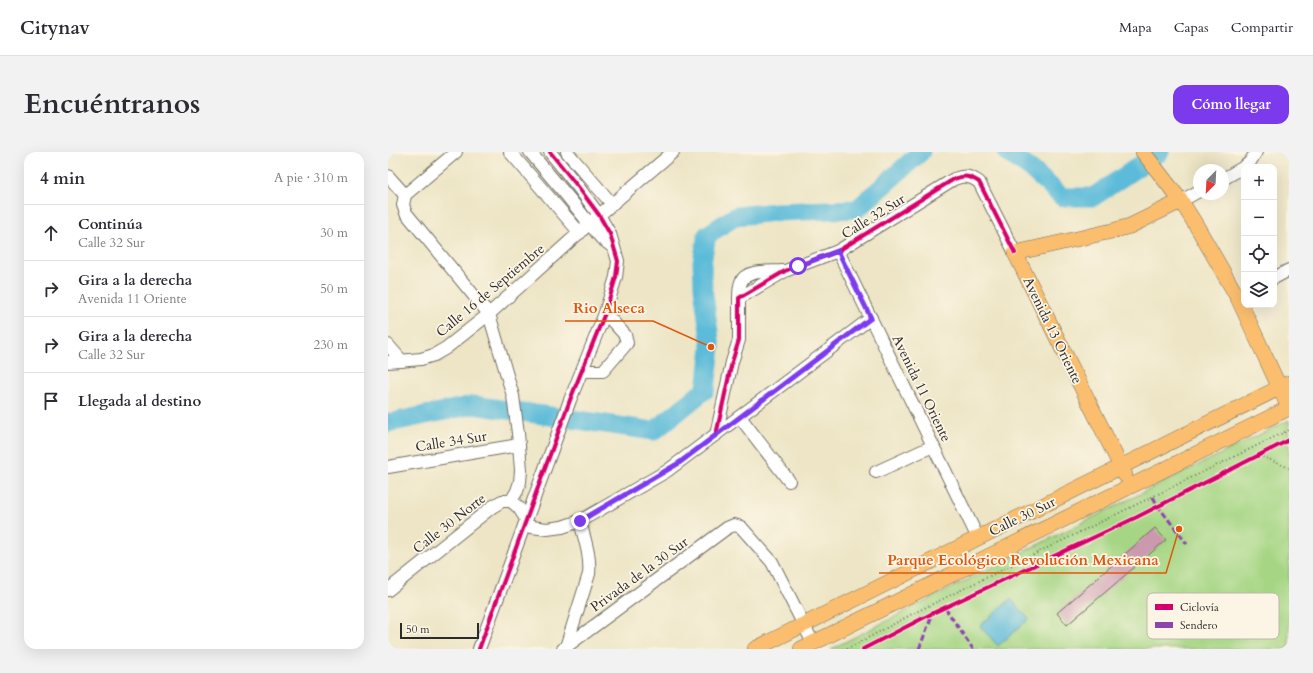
<!DOCTYPE html>
<html lang="es">
<head>
<meta charset="utf-8">
<style>
	:root { --surface:#fff; --page:#f2f2f3; --text:#2b2b33; --muted:#7c7c81; --line:#e1e1e2; --accent:#7c3aed }
	body { margin:0; font-family:Cardo,serif; background:var(--page); color:var(--text) }
	.controls { position:absolute; right:12px; top:12px; display:grid; overflow:hidden; border-radius:8px; box-shadow:0 4px 16px #0002 }
	.controls button { width:36px; height:36px; display:grid; place-items:center; padding:0; border:0; border-bottom:1px solid var(--line); background:var(--surface); color:var(--text); font:20px sans-serif }
	.compass { position:absolute; left:805px; top:12px; width:36px; height:36px; border-radius:50%; background:var(--surface); box-shadow:0 4px 16px #0002; rotate:204deg }
	.scale { position:absolute; left:12px; bottom:10px; width:79px; box-sizing:border-box; padding-left:4px; border:2px solid #2b2b2b; border-top:0; font-size:11px; line-height:14px; white-space:nowrap; color:#2b2b2b; -webkit-text-stroke:3px #fcf5e5; paint-order:stroke }
	.stop { position:absolute; width:12px; height:12px; margin:-9px; border:3px solid #7c3aed; border-radius:50%; background:#fff }
	.stop.end { background:#7c3aed; border-color:#fff; box-shadow:0 1px 4px #0008 }
	.list { margin:0; padding:0; list-style:none }
	h2 { display:flex; justify-content:space-between; align-items:center; height:52px; margin:0; padding:0 16px; font-size:17px }
	h2 small { font-size:13px; font-weight:400; color:var(--muted) }
	.list li { display:grid; grid-template-columns:26px 1fr auto; gap:12px; align-items:center; box-sizing:border-box; height:56px; padding:0 16px; border-top:1px solid var(--line) }
	.list b { display:block; font-size:15px; white-space:nowrap }
	.list p { margin:0; font-size:13px; white-space:nowrap; color:var(--muted) }
	.list em { font-size:13px; font-style:normal; color:var(--muted) }
	.icon { flex:none; width:22px; height:22px; fill:none; stroke:currentColor; stroke-width:2; stroke-linecap:round; stroke-linejoin:round }
	.map { position:relative; flex:none; width:901px; height:497px; overflow:hidden; border-radius:12px }
	header { display:flex; align-items:center; gap:24px; box-sizing:border-box; height:56px; padding:0 20px; background:var(--surface); border-bottom:1px solid var(--line) }
	header strong { font-size:19px }
	nav { display:flex; gap:22px; margin-inline-start:auto; font-size:14px }
	.intro { display:flex; align-items:center; justify-content:space-between; box-sizing:border-box; height:96px; padding:0 24px }
	h1 { margin:0; font-size:28px }
	.button { padding:10px 18px; border-radius:12px; background:var(--accent); color:#fff; font-size:14px; font-weight:700 }
	main { display:flex; gap:24px; padding:0 24px }
	aside { flex:1; background:var(--surface); border-radius:12px; box-shadow:0 4px 16px #0002 }
	.map>svg:first-child { display:block }
</style>
</head>
<body>
<header>
<strong>Citynav</strong>
<nav><a>Mapa</a><a>Capas</a><a>Compartir</a></nav>
</header>
<div class="intro"><h1>Encuéntranos</h1><a class="button">Cómo llegar</a></div>
<main>
<aside>
<h2>4 min<small>A pie · 310 m</small></h2>
<ul class="list">
<li><svg class="icon" aria-label="ahead" viewBox="0 0 24 24"><path d="M12 20V5M6 11l6-6 6 6"/></svg><div><b>Continúa</b><p>Calle 32 Sur</p></div><em>30 m</em></li>
<li><svg class="icon" aria-label="right" viewBox="0 0 24 24"><path d="M7 20v-9h11M14 6l5 5-5 5"/></svg><div><b>Gira a la derecha</b><p>Avenida 11 Oriente</p></div><em>50 m</em></li>
<li><svg class="icon" aria-label="right" viewBox="0 0 24 24"><path d="M7 20v-9h11M14 6l5 5-5 5"/></svg><div><b>Gira a la derecha</b><p>Calle 32 Sur</p></div><em>230 m</em></li>
<li><svg class="icon" aria-label="arrive" viewBox="0 0 24 24"><path d="M6 21V4h12l-3 4 3 4H6"/></svg><div><b>Llegada al destino</b></div></li>
</ul>
</aside>
<div class="map">
<svg width="901" height="497" viewBox="0 0 901 497">
	<rect width="100%" height="100%" fill="#fcf5e5"/>
	<filter id="ink" filterUnits="userSpaceOnUse"><feTurbulence type="fractalNoise" baseFrequency=".025" numOctaves="2"/><feDisplacementMap in="SourceGraphic" scale="8" xChannelSelector="R" yChannelSelector="G"/><feConvolveMatrix kernelMatrix="1 2 1 2 8 2 1 2 1" color-interpolation-filters="sRGB"/></filter>
	<filter id="wash" filterUnits="userSpaceOnUse"><feTurbulence type="fractalNoise" baseFrequency=".012" numOctaves="4" result="noise"/><feDisplacementMap in="SourceGraphic" scale="16" xChannelSelector="R" yChannelSelector="G"/><feGaussianBlur stdDeviation="0.9" result="paint"/><feColorMatrix in="noise" values="0 0 0 0 0 0 0 0 0 0 0 0 0 0 0 0 0 1.4 0 .05"/><feComposite in="paint" operator="in"/></filter>
	<g filter="url(#wash)">
		<rect width="100%" height="100%" fill="#ede5c5"/>
		<polygon fill="#a6d684" stroke="#688058" points="901,268 901,497 443,497 611,412"/>
		<polygon fill="#5bbbd9" stroke="#437382" points="623,447 641,467 610,494 592,474"/>
		<g fill="none" stroke-linecap="round" stroke-linejoin="round">
			<g stroke="#5bbbd9" stroke-width="19">
				<polyline points="618,0 643,17 674,45 705,45 772,0"/>
				<polyline points="0,271 85,253 266,279 318,237 323,195 315,136 314,110 319,83 348,64 388,60 469,57 533,0"/>
			</g>
		</g>
		<g id="blocks">
			<polygon fill="#cb98ae" points="767,376 778,388 679,473 669,461"/>
		</g>
	</g>
	<g filter="url(#ink)">
		<use href="#blocks" fill-opacity="0" stroke="#6f6c61" stroke-width="1"/>
		<g fill="none" stroke-linecap="round" stroke-linejoin="round">
			<g stroke="#6f6c61" stroke-width="14">
				<g id="minor">
					<polyline points="122,0 192,81"/>
					<polyline points="142,0 180,45 213,86 226,96"/>
					<polyline points="179,0 224,52"/>
					<polyline points="856,15 862,10 868,0"/>
					<polyline points="0,24 17,43"/>
					<polyline points="835,27 856,15"/>
					<polyline points="17,43 15,53 18,61 101,162 125,244 130,281 133,318 132,330 129,339 123,349"/>
					<polyline points="17,43 68,0"/>
					<polyline points="793,49 811,39"/>
					<polyline points="450,99 590,386"/>
					<polyline points="886,126 901,118"/>
					<path d="M351,146C351,141 351,135 353,130C358,117 383,120 394,119"/>
					<polyline points="0,193 14,209"/>
					<polyline points="0,210 33,207 46,203 58,196 101,162 202,71 285,0"/>
					<polyline points="194,219 215,219 239,191 237,183 217,161"/>
					<polyline points="352,265 401,329"/>
					<path d="M328,283L344,210L351,188V146L397,119L450,99L566,27C577,23 582,24 591,30L627,101"/>
					<polyline points="0,315 131,293"/>
					<polyline points="488,320 545,294"/>
					<polyline points="136,374 159,377 174,375 192,369 279,319 483,166"/>
					<polyline points="0,438 104,355 114,349 123,349 131,356 138,367"/>
					<path d="M178,495L201,422C203,404 196,386 192,369"/>
					<polyline points="91,497 182,248 217,161 228,125 230,109 222,82 211,63 191,36 162,0"/>
					<polyline points="175,497 339,376 346,373 353,375 384,410 425,491"/>
				</g>
			</g>
			<g stroke="#6f6c61" stroke-width="16">
				<g id="major">
					<polyline points="737,323 627,101 724,79 742,74 793,49"/>
					<polyline points="367,497 901,231"/>
					<polyline points="413,497 901,256 850,146 808,73 793,49 755,0"/>
				</g>
			</g>
			<g stroke="#6f6c61" stroke-width="2" stroke-dasharray="1 3" stroke-linecap="butt">
				<polyline points="871,303 901,316"/>
				<polyline points="459,497 528,460 901,278"/>
			</g>
			<use href="#minor" stroke="#fff" stroke-width="12"/>
			<use href="#major" stroke="#fbbe6e" stroke-width="15"/>
			<g stroke="#8e44ad" stroke-width="3" stroke-dasharray="6 3" stroke-linecap="butt">
				<polyline points="765,345 770,354 799,392"/>
				<polyline points="557,456 585,497"/>
				<polyline points="531,497 545,461"/>
			</g>
			<g stroke="#fcf5e5" stroke-width="6">
				<g id="cycleway">
					<path d="M328,283L344,210L351,188V146L397,119L450,99L566,27C577,23 582,24 591,30L627,101"/>
					<polyline points="91,497 182,248 217,161 228,125 230,109 222,82 211,63 191,36 162,0"/>
					<polyline points="475,497 545,461 749,365 901,288"/>
				</g>
			</g>
			<use href="#cycleway" stroke="#d6006c" stroke-width="4"/>
		</g>
	</g>
	<g fill="none" stroke-linecap="round" stroke-linejoin="round" filter="url(#ink)">
		<polyline stroke="#7c3aed" stroke-width="5" points="192,369 291,311 483,166 450,99 410,114"/>
	</g>
	<g text-anchor="middle" stroke-width="3.5" stroke-linejoin="round" paint-order="stroke">
		<g font-size="14" fill="#2b2b2b" stroke="#fcf5e5">
			<text transform="translate(485 64) rotate(-32)" y="5">Calle 32 Sur</text>
			<text transform="translate(102 138) rotate(-40)" y="5">Calle 16 de Septiembre</text>
			<text transform="translate(665 178) rotate(64)" y="5">Avenida 13 Oriente</text>
			<text transform="translate(534 236) rotate(64)" y="5">Avenida 11 Oriente</text>
			<text transform="translate(63 289) rotate(-9)" y="5">Calle 34 Sur</text>
			<text transform="translate(634 364) rotate(-26)" y="5">Calle 30 Sur</text>
			<text transform="translate(61 371) rotate(-38)" y="5">Calle 30 Norte</text>
			<text transform="translate(251 422) rotate(-36)" y="5">Privada de la 30 Sur</text>
		</g>
	</g>
	<rect x="759" y="441" width="132" height="46" rx="6" fill="#fcf5e5" stroke="#bdb8ad" stroke-width="1"/>
	<rect x="767" y="452" width="18" height="6" fill="#d6006c"/>
	<rect x="767" y="470" width="18" height="6" fill="#8e44ad"/>
	<g font-size="11" fill="#2b2b2b">
		<text x="792" y="459">Ciclovía</text>
		<text x="792" y="477">Sendero</text>
	</g>
	<path fill="none" stroke="#df570e" stroke-width="1.5" d="M323 195L265 169H177M791 377L778 421H491"/>
	<g fill="#df570e" stroke="#fcf5e5" stroke-width="1.5">
		<circle cx="323" cy="195" r="4"/>
		<circle cx="791" cy="377" r="4"/>
	</g>
	<g font-size="15" text-anchor="middle" font-weight="bold" fill="#df570e" stroke="#fcf5e5" stroke-width="3.5" stroke-linejoin="round" paint-order="stroke">
		<text x="221" y="161">Rio Alseca</text>
		<text x="635" y="413">Parque Ecológico Revolución Mexicana</text>
	</g>
</svg>
<div class="controls">
<button>+</button>
<button>−</button>
<button><svg class="icon" aria-label="locate" viewBox="0 0 24 24"><circle cx="12" cy="12" r="6"/><path d="M12 2v4M12 18v4M2 12h4M18 12h4"/></svg></button>
<button><svg class="icon" aria-label="layers" viewBox="0 0 24 24"><path d="M12 4l9 5-9 5-9-5zM3 14l9 5 9-5"/></svg></button>
</div>
<svg class="compass" viewBox="-18 -18 36 36"><path d="M0-13l5 13h-10z" fill="#e53935"/><path d="M0 13l5-13h-10z" fill="#7c7c81"/></svg>
<div class="scale">50 m</div>
<div class="stop" style="left:410px;top:114px"></div>
<div class="stop end" style="left:192px;top:369px"></div>
</div>
</main>
</body>
</html>
